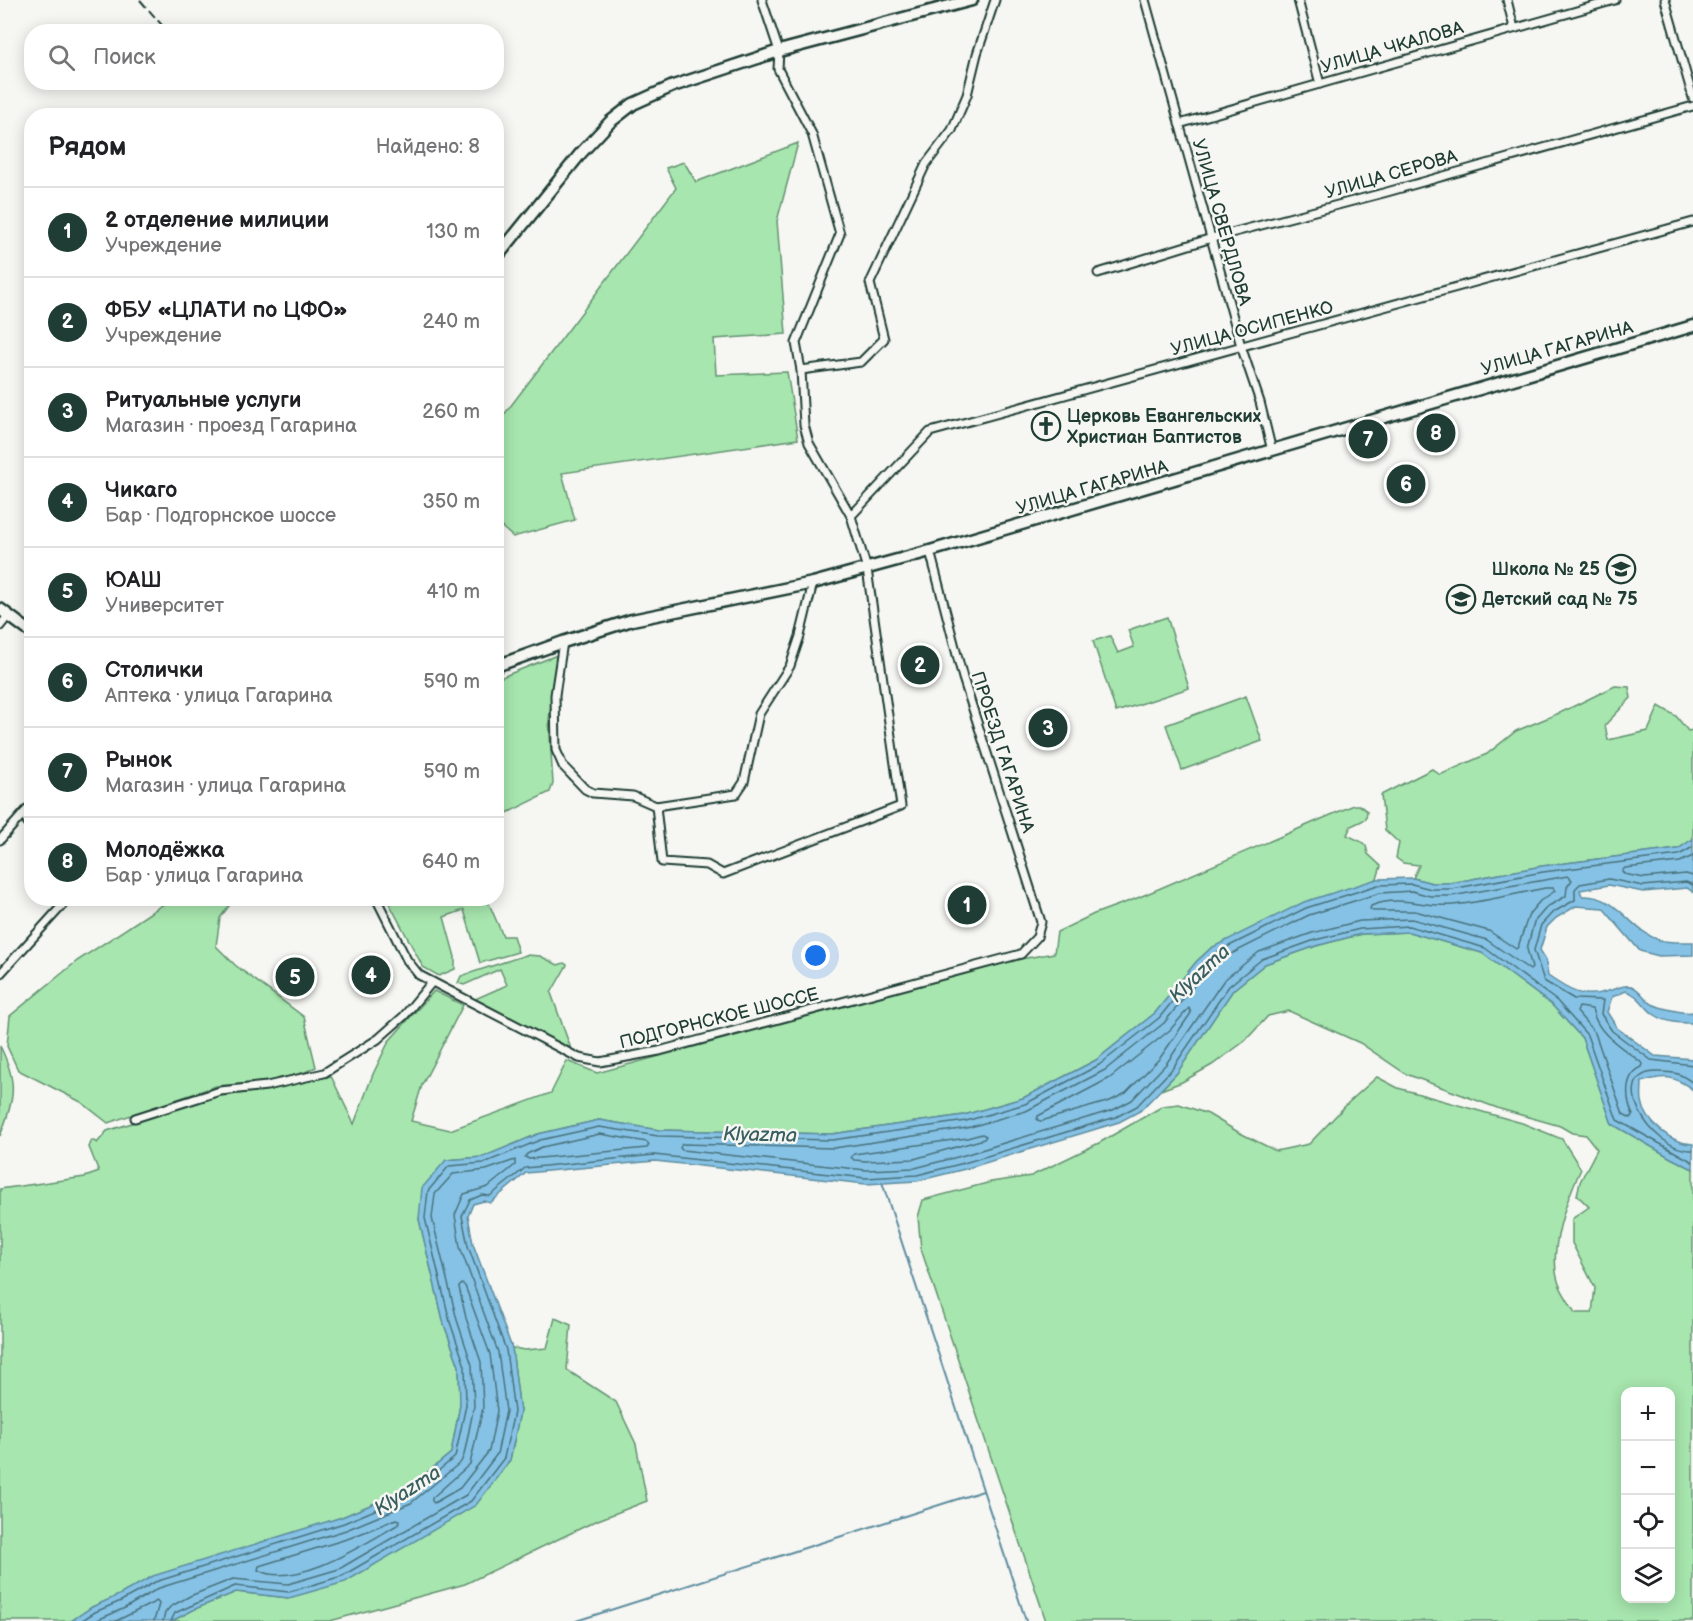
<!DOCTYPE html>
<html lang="ru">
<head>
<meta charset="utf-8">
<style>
	:root { --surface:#fff; --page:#f2f2f2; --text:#202124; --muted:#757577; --line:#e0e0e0; --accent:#1f3d34 }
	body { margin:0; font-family:"Balsamiq Sans",sans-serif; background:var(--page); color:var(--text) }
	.controls { position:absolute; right:18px; bottom:18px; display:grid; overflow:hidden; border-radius:12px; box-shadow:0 3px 15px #0003 }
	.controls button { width:54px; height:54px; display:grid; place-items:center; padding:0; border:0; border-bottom:2px solid var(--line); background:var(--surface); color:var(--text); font:30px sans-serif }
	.you { position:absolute; left:816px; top:956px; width:21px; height:21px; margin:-15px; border:4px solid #fff; border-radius:50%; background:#1a73e8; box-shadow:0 0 0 9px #1a73e833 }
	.badge { display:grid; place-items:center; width:39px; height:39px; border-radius:50%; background:var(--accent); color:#fff; font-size:20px; font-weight:700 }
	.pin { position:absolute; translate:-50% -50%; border:3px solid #fff; box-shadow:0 2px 6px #0006 }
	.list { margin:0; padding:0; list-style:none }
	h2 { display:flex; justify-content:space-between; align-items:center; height:78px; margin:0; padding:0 24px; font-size:26px }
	h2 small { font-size:20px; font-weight:400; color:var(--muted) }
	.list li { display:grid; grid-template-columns:39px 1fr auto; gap:18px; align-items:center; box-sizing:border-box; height:90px; padding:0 24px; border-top:2px solid var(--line) }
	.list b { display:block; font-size:22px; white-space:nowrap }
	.list p { margin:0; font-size:20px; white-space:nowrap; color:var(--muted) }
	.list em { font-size:20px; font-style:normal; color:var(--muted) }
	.icon { flex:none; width:33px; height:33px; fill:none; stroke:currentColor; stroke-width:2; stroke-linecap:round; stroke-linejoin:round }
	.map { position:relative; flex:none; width:1693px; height:1621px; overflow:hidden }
	.search { position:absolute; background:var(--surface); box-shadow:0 3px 15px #0003; left:24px; top:24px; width:480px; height:66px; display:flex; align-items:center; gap:15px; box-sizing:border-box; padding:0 21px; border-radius:24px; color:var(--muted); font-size:22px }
	.panel { position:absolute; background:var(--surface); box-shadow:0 3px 15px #0003; left:24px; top:108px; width:480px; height:798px; border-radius:24px }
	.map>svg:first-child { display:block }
</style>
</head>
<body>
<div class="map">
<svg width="1693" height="1621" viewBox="0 0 1693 1621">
	<rect width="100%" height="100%" fill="#f6f6f2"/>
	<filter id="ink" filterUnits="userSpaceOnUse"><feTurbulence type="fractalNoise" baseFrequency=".0167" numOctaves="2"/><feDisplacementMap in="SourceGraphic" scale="12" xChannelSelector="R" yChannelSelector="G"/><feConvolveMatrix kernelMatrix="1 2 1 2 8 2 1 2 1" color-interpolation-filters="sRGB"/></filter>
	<g filter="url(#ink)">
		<g fill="#a7e6ae" stroke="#639271" stroke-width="1.5" fill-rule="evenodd">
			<polygon points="798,143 777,221 786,334 714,339 716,375 787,372 798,439 562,473 575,520 513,537 497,523 497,424 676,188 666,168 684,162 696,182"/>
			<polygon points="1167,617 1189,688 1116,712 1093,641 1110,636 1118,653 1134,647 1128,630"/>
			<polygon points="557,655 549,720 553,784 550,792 497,818 497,679"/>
			<polygon points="1615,686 1629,687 1631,698 1605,725 1608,740 1648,731 1659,706 1676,716 1688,731 1693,730 1693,839 1678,849 1542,866 1451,883 1432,883 1413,878 1419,865 1403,863 1396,858 1399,843 1385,830 1381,795 1432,769 1440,775 1487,754 1516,731 1564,711"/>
			<polygon points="1246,696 1262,741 1182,770 1166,725"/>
			<polygon points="1354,805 1359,805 1367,811 1366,819 1351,826 1347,835 1362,842 1366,846 1368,854 1381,866 1377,879 1211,948 1196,962 1155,1013 1096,1060 1023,1098 964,1115 832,1134 659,1130 599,1120 538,1134 483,1157 446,1160 419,1219 444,1324 459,1366 460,1405 451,1453 406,1490 342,1517 119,1596 92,1607 71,1621 0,1621 0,1189 85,1177 99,1172 89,1147 92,1140 97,1143 107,1131 213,1097 268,1090 331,1076 354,1124 373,1074 389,1041 434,991 463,1005 422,1085 411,1121 450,1130 551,1093 567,1061 597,1073 1021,959 1054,953 1057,932 1094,914 1135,899"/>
			<polygon points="171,899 234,899 220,918 216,946 235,965 304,1017 316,1067 303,1073 264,1082 216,1086 108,1123 81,1102 18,1070 7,1046 10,1016 77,961"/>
			<polygon points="387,899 487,899 503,936 513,936 518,952 480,963 464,910 444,917 455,957 455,969 439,976 423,967"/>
			<path d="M1409,932L1482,953L1552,1005L1582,1038L1612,1124L1671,1158L1693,1169V1621H1046L921,1249L918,1217L923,1200L991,1182L1031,1176L1099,1143L1163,1106L1179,1104L1208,1114L1238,1132L1276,1151L1309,1144L1349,1102L1377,1077L1398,1088L1522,1123L1562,1139L1581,1169C1567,1198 1547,1252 1559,1284C1563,1294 1570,1303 1575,1313H1592L1595,1288L1572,1243V1219L1589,1207L1577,1195L1580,1182L1597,1149L1586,1135L1572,1133L1560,1126L1500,1109L1406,1074L1360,1043L1289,1011L1268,1016L1245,1041L1212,1065L1182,1082L1161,1090L1177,1073L1233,990L1265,964L1316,946L1362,934ZM1626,1392H1670V1598H1626Z"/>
			<polygon points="526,955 540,956 558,965 564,963 567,965 551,993 571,1049 475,999 507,985 500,969 464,985 458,983 461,976"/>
			<path d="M0,1046C18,1082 15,1099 0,1136Z"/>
			<polygon points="555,1318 571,1325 567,1370 616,1402 636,1444 647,1501 598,1520 465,1584 330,1621 172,1621 195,1609 236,1592 289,1598 475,1505 510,1460 520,1412 512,1348 525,1350 547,1348"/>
		</g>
		<path fill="#86c2e6" stroke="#5d8d9f" stroke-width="1.5" d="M1693,839V892L1687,888L1643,892L1609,885L1580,890L1582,896C1618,894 1629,930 1659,940C1669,943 1683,942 1693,942V955L1659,956L1640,951L1603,908L1576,906L1556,918L1547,927L1540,950L1545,958L1548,976C1568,990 1583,1000 1608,991C1617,989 1622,984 1631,986C1640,989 1644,999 1652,1004C1660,1008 1685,1014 1693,1012V1023C1680,1023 1667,1023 1655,1015C1644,1008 1640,995 1626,991L1612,997L1607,1012L1617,1028L1655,1056L1693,1059V1090C1675,1076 1665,1074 1642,1082C1642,1088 1641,1095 1642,1101C1645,1122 1672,1144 1693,1144V1169L1671,1158L1612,1124L1582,1038L1552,1005L1482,953L1409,932L1361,934L1316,946L1265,964L1233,990L1177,1073L1140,1111L1119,1122L965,1169L917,1181L866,1184L655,1161L526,1173L490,1203L484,1201L473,1204L468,1216L473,1244L512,1348L520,1412L510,1460L476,1505L345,1582L289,1598L236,1592L195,1609L172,1621H71L92,1607L119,1595L153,1576L342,1517L406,1490L451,1453L460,1405L459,1366L444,1324L419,1219L422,1188L446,1160L483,1157L538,1134L599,1120L659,1130L832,1134L964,1115L1023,1098L1096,1060L1155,1013L1196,962L1211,948L1304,902L1377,879L1413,878L1432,883H1451L1542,866L1678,849Z"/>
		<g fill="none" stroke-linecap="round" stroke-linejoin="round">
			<g stroke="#48727b" stroke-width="1.5">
				<polyline points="1693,856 1680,862 1625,868 1622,871 1624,874 1644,878 1686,874 1693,876"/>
				<polygon points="1568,876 1572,880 1567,887 1566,896 1547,907 1534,922 1527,949 1532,968 1530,970 1487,940 1412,919 1360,921 1312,933 1259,952 1224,980 1166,1064 1132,1100 1113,1110 961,1156 915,1168 866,1170 682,1150 680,1148 682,1144 834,1148 967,1128 1026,1111 1105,1070 1164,1023 1205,972 1219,960 1309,915 1380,893 1412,891 1430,896 1451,896"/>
				<polyline points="1693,885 1686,882 1643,886 1609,879 1580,884 1575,889 1575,900 1552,913 1541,925 1534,950 1544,981 1574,999 1603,1000 1601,1014 1612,1031 1651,1060 1693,1065"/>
				<path d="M1545,888H1553L1555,891L1540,901L1529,914L1518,947L1516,949L1489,931L1415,911H1373L1370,909L1371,906C1401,894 1424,908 1453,905C1484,902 1515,894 1545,888Z"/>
				<path d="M1579,1007L1592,1009C1598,1036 1623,1047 1643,1064L1642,1067C1623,1075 1626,1100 1633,1115L1631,1118L1623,1114L1595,1033L1577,1012Z"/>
				<polygon points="1189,1008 1191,1013 1160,1058 1126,1093 1110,1101 1041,1121 1037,1120 1038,1116 1110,1078 1170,1030"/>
				<path d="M1693,1083C1680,1073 1675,1072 1658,1072C1606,1071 1649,1152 1693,1150"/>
				<polygon points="600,1134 647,1142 649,1145 647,1148 529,1159 525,1157 527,1154 542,1147"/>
				<polygon points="982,1134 986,1136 984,1139 914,1159 866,1161 854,1160 851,1157 854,1154 967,1138"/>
				<polygon points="462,1284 465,1286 490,1354 497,1411 489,1451 460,1488 434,1503 432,1501 432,1498 470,1464 483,1408 481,1362 466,1318 459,1287"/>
				<path d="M396,1519L400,1520L399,1524C366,1543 296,1590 258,1570L259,1566L350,1538Z"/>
				<polyline points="81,1621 95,1612 121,1601 155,1582 344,1523 408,1496 455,1457 466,1405 465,1366 450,1322 425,1218 428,1191 449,1166 484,1163 540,1140 599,1127 658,1136 832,1140 966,1121 1025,1104 1099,1065 1159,1018 1200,967 1215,953 1306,908 1378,885 1412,884 1431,889 1452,889 1543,872 1679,855 1693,847"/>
				<polyline points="95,1621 125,1608 159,1588 346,1530 411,1503 461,1462 464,1455 474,1406 472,1365 457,1320 432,1218 435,1194 453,1174 486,1170 515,1160 515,1165 488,1187 464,1194 455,1215 460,1247 498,1352 506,1411 497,1454 466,1495 339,1569 288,1584 233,1579 190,1596 170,1607 165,1613 163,1621"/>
				<polyline points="116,1621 157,1601 159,1604 154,1621"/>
				<polyline points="171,1621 175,1613 235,1586 289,1592 342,1576 471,1501 504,1458 514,1412 506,1350 468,1246 462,1216 470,1200 482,1195 490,1196 525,1168 654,1155 866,1178 917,1175 964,1163 1116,1117 1137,1106 1172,1069 1229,986 1262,959 1315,940 1360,929 1409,926 1485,948 1557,1001 1587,1035 1617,1120 1693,1162"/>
			</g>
			<g stroke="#5d8d9f" stroke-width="2">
				<polyline points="882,1182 1026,1621"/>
				<polyline points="576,1621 983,1491"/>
			</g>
			<g stroke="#1f3d34" stroke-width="11">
				<g id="street">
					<polyline points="1145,0 1241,346 1260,402 1272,451"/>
					<polyline points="1298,0 1320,84"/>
					<polyline points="1507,0 1514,28"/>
					<polyline points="1665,0 1693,98"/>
					<polyline points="1179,124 1615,0"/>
					<polyline points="1098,273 1212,238 1387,192 1693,106"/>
					<polyline points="801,370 861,362 884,339 870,283 926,164 952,130 967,95 977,54 995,0"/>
					<polyline points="851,516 930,432 1693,222"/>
					<polyline points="0,626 8,616"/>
					<polyline points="563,642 555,695 556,750 563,766 585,789 593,793 633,796 656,806 736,794 744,782 759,714 790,666 800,636 813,583"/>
					<polyline points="656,806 662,862 707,865 723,874 901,806 867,569 851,516 809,443 804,425 801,370 796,343 840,234 812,134 778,69 779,51 762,0"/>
					<polyline points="24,813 28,823 32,826"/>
					<polyline points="0,840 32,804"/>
					<polyline points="376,898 407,960 419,975 579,1058 600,1062 659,1051 1021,954 1037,937 1041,922 963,678 930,551"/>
					<polyline points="0,974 69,898"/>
					<polyline points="135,1118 220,1091 267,1086 324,1073 378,1039 404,1016 432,982"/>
				</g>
			</g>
			<g stroke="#1f3d34" stroke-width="15">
				<g id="secondary">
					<polyline points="496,258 581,153 610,122 633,104 673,86 779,51 972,0"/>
					<polyline points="0,609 32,633"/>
					<polyline points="496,666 563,642 632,620 813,583 930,551 1693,326"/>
				</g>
			</g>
			<use href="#street" stroke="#f6f6f2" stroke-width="7"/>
			<use href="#secondary" stroke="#f6f6f2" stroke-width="10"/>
			<polyline stroke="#1f3d34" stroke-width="2" stroke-dasharray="9 4.5" stroke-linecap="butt" points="140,0 168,32"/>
		</g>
	</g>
	<defs>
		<g id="church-ring" transform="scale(1.5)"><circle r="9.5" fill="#f6f6f2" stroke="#1f3d34" stroke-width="1.5"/><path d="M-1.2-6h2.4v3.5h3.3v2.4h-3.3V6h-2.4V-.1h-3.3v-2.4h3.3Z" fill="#1f3d34"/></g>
		<g id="school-ring" transform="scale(1.5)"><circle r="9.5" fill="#f6f6f2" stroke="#1f3d34" stroke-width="1.5"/><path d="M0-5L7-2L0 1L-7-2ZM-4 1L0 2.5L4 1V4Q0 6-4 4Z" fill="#1f3d34"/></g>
	</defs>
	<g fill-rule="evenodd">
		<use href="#church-ring" x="1046" y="426"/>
		<use href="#school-ring" x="1621" y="569"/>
		<use href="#school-ring" x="1461" y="599"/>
	</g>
	<g text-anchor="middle" stroke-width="5" stroke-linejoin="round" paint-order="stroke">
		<g font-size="18" fill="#1f3d34" stroke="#f6f6f2">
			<text transform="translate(1392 47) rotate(-16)" y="6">УЛИЦА ЧКАЛОВА</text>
			<text transform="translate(1391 174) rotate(-16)" y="6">УЛИЦА СЕРОВА</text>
			<text transform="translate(1222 222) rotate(74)" y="6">УЛИЦА СВЕРДЛОВА</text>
			<text transform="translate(1252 328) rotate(-15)" y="6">УЛИЦА ОСИПЕНКО</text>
			<text transform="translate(1557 348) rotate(-16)" y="6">УЛИЦА ГАГАРИНА</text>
			<text transform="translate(1092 487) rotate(-16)" y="6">УЛИЦА ГАГАРИНА</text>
			<text transform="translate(1003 752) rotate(72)" y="6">ПРОЕЗД ГАГАРИНА</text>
			<text transform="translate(719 1018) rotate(-14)" y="6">ПОДГОРНСКОЕ ШОССЕ</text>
		</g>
		<g font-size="18" font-weight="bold" fill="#1f3d34" stroke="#f6f6f2" text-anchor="start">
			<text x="1067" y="422">Церковь Евангельских<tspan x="1067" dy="21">Христиан Баптистов</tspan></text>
			<text x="1600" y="575" text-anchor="end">Школа № 25</text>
			<text x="1482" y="605">Детский сад № 75</text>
		</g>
		<g font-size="20" font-style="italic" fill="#395e60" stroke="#f6f6f2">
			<text transform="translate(1199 973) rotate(-43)" y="7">Klyazma</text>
			<text transform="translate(760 1134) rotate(1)" y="7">Klyazma</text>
			<text transform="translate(407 1490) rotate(-33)" y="7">Klyazma</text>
		</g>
	</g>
</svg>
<div class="controls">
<button>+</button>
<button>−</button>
<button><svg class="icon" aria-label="locate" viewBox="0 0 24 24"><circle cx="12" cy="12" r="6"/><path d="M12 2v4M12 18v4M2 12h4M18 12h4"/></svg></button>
<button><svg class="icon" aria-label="layers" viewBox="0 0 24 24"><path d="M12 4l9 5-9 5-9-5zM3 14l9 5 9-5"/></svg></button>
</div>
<div class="you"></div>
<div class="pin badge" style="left:967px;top:905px">1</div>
<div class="pin badge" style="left:920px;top:665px">2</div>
<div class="pin badge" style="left:1048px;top:728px">3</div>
<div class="pin badge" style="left:371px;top:975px">4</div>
<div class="pin badge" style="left:295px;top:977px">5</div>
<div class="pin badge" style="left:1406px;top:484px">6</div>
<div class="pin badge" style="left:1368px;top:439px">7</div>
<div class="pin badge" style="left:1436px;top:433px">8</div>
<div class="search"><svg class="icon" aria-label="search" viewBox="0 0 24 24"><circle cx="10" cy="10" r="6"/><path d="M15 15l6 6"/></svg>Поиск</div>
<section class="panel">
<h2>Рядом<small>Найдено: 8</small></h2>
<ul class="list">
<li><span class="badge">1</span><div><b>2 отделение милиции</b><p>Учреждение</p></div><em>130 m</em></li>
<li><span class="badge">2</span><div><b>ФБУ «ЦЛАТИ по ЦФО»</b><p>Учреждение</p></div><em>240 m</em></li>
<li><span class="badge">3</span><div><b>Ритуальные услуги</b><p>Магазин · проезд Гагарина</p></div><em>260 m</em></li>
<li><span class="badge">4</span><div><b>Чикаго</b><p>Бар · Подгорнское шоссе</p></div><em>350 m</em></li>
<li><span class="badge">5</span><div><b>ЮАШ</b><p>Университет</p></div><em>410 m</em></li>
<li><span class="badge">6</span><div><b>Столички</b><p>Аптека · улица Гагарина</p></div><em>590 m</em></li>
<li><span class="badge">7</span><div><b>Рынок</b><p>Магазин · улица Гагарина</p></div><em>590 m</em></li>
<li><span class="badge">8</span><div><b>Молодёжка</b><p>Бар · улица Гагарина</p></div><em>640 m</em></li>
</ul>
</section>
</div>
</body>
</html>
